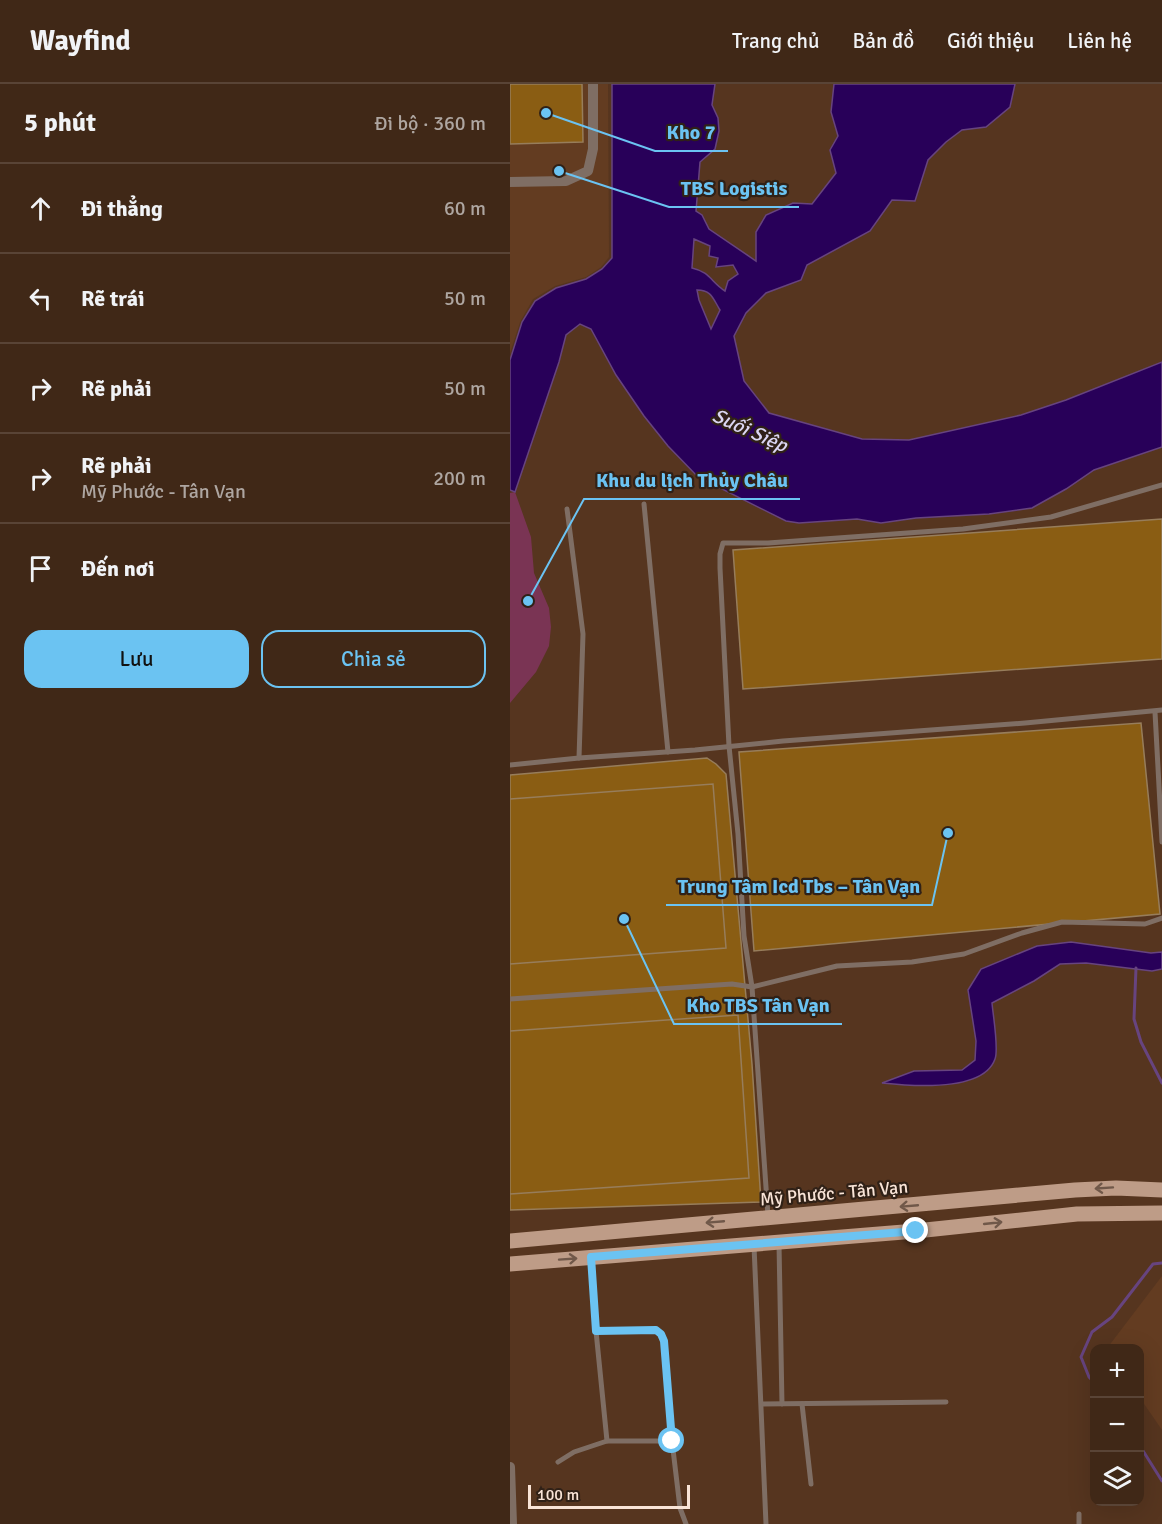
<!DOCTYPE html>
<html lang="vi">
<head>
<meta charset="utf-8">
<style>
	:root { --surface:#402817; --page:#473020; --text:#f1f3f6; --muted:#aea6a1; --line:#594436; --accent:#6bc3f2 }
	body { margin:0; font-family:Signika,sans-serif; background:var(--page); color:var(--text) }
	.controls { position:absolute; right:18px; bottom:18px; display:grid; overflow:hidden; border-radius:12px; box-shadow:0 6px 24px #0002 }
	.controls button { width:54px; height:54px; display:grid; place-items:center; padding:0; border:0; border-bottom:2px solid var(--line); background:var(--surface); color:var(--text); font:30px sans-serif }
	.scale { position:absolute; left:18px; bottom:15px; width:162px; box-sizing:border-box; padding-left:6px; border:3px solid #f9e4d7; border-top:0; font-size:16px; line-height:21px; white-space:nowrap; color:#f9e4d7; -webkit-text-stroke:4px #302117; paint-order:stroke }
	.stop { position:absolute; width:18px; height:18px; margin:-14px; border:4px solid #6bc3f2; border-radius:50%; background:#fff }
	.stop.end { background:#6bc3f2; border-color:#fff; box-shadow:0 2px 6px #0008 }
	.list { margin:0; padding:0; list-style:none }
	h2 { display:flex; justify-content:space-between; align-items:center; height:78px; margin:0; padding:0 24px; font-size:26px }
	h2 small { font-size:20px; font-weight:400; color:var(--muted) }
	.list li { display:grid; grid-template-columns:39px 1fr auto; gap:18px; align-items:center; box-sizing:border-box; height:90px; padding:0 24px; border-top:2px solid var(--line) }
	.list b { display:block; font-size:22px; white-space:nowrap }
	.list p { margin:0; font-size:20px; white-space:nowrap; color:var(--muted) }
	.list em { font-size:20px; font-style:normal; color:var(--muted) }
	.actions { display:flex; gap:12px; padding:18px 24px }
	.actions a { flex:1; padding:14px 0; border:2px solid var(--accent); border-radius:18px; text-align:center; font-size:21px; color:var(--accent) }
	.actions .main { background:var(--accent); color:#111 }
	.icon { flex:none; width:33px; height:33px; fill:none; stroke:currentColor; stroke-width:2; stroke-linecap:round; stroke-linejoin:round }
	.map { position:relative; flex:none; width:652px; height:1440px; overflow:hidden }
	header { display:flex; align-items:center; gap:36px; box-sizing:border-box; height:84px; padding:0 30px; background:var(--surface); border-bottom:2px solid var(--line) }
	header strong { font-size:28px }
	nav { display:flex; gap:33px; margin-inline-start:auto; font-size:21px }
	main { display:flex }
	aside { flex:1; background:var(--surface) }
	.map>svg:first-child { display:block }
</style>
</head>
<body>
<header>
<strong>Wayfind</strong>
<nav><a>Trang chủ</a><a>Bản đồ</a><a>Giới thiệu</a><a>Liên hệ</a></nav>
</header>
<main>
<aside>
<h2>5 phút<small>Đi bộ · 360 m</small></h2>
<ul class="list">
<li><svg class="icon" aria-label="ahead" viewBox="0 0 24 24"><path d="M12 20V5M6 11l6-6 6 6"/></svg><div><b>Đi thẳng</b></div><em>60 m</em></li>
<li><svg class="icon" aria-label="left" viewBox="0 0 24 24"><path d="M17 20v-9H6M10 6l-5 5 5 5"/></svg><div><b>Rẽ trái</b></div><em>50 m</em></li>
<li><svg class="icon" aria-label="right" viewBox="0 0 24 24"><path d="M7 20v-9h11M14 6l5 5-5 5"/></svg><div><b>Rẽ phải</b></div><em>50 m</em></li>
<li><svg class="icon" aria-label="right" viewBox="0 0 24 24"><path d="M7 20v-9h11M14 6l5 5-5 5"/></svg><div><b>Rẽ phải</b><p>Mỹ Phước - Tân Vạn</p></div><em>200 m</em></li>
<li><svg class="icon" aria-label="arrive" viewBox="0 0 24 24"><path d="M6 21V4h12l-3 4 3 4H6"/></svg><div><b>Đến nơi</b></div></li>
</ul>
<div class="actions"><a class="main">Lưu</a><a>Chia sẻ</a></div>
</aside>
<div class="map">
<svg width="652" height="1440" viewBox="0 0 652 1440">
	<rect width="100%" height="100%" fill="#56351f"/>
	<g fill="#633c21">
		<polygon points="0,0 98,0 99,173 91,183 76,193 45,202 23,215 10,238 0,269"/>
		<polygon points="652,1192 652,1346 630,1314 630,1264 598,1263"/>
	</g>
	<polygon fill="#7a3454" points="5,408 21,453 24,489 39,524 41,543 39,562 26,588 0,619 0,409"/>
	<g fill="#280059" stroke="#67447f" stroke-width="1.5" fill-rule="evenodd">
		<path d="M102,0H205L202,21L208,34L209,47L205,65L190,78L186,127L192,131L199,145L246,177V148L256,131L283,119L302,120L326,89L320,66L328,52L321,28L324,0H505L500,23L476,43L452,46L436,58L418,76L405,117L382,116L360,147L297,181L291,196L256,209L236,229L224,252L234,297L259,329L352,355L399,356L511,331L556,316L652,278V363L584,386L556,405L522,424L479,430L406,434L371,439L347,435L289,439L276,437L188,393L158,362L134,332L106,291L81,245L70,240L56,251L49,278L5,408L0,406V276L12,238L25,217L46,204L76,195L92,185L102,174ZM184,155L200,162L199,172L208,174L206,183L223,181L228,190L218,197L215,207C201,198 200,188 182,184ZM187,206C202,206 203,215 210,226L201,245L189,216Z"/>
		<path d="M561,858L641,869L652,868V885L642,887L576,879L550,880L524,897L482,919C483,931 489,965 485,975C473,1009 400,1002 372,999L404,987L452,986L465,976L466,957L458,906L471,885L527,862Z"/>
	</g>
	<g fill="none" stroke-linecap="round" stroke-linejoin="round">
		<g stroke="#67447f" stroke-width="3">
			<polyline points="626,884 624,935 631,958 652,999"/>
			<polyline points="584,1298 579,1293 571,1273 582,1248 602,1233 643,1180 652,1179"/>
			<polyline points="630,1362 652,1397"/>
		</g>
	</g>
	<g fill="#8a5d13" stroke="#977d5b" stroke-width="1.5">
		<polygon points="0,0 72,0 73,58 0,60"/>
		<polygon points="652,435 652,575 233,605 223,466"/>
		<polygon points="631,639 650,830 244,867 229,668"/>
		<polygon points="197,674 206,680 216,690 242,980 251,1118 0,1126 0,691"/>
		<polygon points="203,700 216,864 0,880 0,715"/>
		<polygon points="228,931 239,1094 0,1110 0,947"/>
	</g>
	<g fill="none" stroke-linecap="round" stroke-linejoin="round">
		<g stroke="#7f6e64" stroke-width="5">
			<polyline points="134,420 158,668"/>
			<polyline points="645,628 652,758"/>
			<polyline points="69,674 185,666 273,657 515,639 652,626"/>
			<polyline points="0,681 69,674 73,550 57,425"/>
			<polyline points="0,915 222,900 242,903 234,852 228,750 219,662 210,484 210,470 213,459 258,459 453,445 541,433 652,401"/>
			<polyline points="258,1132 242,903 327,882 402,878 454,870 512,849 552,838 635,840 652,834"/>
			<polyline points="269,1160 272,1320"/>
			<polyline points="244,1162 256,1440"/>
			<polyline points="82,1175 86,1247 97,1357 162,1357 170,1424 176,1440"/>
			<polyline points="86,1247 146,1247 151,1250 154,1257 162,1357"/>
			<polyline points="252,1320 436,1318"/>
			<polyline points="292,1320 301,1400"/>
			<polyline points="48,1378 64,1368 97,1357"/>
			<polyline points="569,1430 569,1440"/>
		</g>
		<g stroke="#7f6e64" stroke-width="10">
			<polyline points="0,98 56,97 78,87 83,65 83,0"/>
			<polyline points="0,1383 2,1440"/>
		</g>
		<g stroke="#be9c87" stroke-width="15">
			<polyline points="0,1157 565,1106 606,1104 652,1106"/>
			<polyline points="0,1180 406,1147 567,1130 652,1129"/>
		</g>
	</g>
	<defs><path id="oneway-shaft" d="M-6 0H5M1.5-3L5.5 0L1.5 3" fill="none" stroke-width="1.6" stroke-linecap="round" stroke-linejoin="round" transform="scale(1.5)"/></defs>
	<g stroke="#705849">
		<use href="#oneway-shaft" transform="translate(594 1104) rotate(176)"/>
		<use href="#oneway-shaft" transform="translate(399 1122) rotate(175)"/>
		<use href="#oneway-shaft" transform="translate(205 1138) rotate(175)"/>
		<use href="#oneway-shaft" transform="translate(483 1139) rotate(-6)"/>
		<use href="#oneway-shaft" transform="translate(58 1175) rotate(-4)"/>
	</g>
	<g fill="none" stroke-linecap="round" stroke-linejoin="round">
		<polyline stroke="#6bc3f2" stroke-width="8" points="162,1357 154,1257 151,1250 146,1246 86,1247 81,1173 406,1147"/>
	</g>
	<g text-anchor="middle" stroke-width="4.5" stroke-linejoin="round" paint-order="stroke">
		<g font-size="18" fill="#f9e4d7" stroke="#302117">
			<text transform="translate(324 1109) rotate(-5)" y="6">Mỹ Phước - Tân Vạn</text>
		</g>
		<g font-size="20" font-style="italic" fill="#dbd6f3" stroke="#302117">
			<text transform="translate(240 346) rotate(24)" y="7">Suối Siệp</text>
		</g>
	</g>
	<path fill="none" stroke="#6bc3f2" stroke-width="2" d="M36 29L145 67H218M49 87L159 123H289M18 517L74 415H290M438 749L422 821H156M114 835L164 940H332"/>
	<g fill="#6bc3f2" stroke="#302117" stroke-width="2">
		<circle cx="36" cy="29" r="6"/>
		<circle cx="49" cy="87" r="6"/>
		<circle cx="18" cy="517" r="6"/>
		<circle cx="438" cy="749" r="6"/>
		<circle cx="114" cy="835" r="6"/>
	</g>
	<g font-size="20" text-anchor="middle" font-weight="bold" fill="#6bc3f2" stroke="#302117" stroke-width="4.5" stroke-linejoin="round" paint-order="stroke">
		<text x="181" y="55">Kho 7</text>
		<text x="224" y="111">TBS Logistis</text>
		<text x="182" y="403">Khu du lịch Thủy Châu</text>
		<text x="289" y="809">Trung Tâm Icd Tbs – Tân Vạn</text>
		<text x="248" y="928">Kho TBS Tân Vạn</text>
	</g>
</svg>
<div class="controls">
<button>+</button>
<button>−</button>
<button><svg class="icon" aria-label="layers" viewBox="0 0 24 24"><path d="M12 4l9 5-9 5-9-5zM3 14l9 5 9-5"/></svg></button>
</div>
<div class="scale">100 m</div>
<div class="stop" style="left:162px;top:1357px"></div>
<div class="stop end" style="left:406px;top:1147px"></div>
</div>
</main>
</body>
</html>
